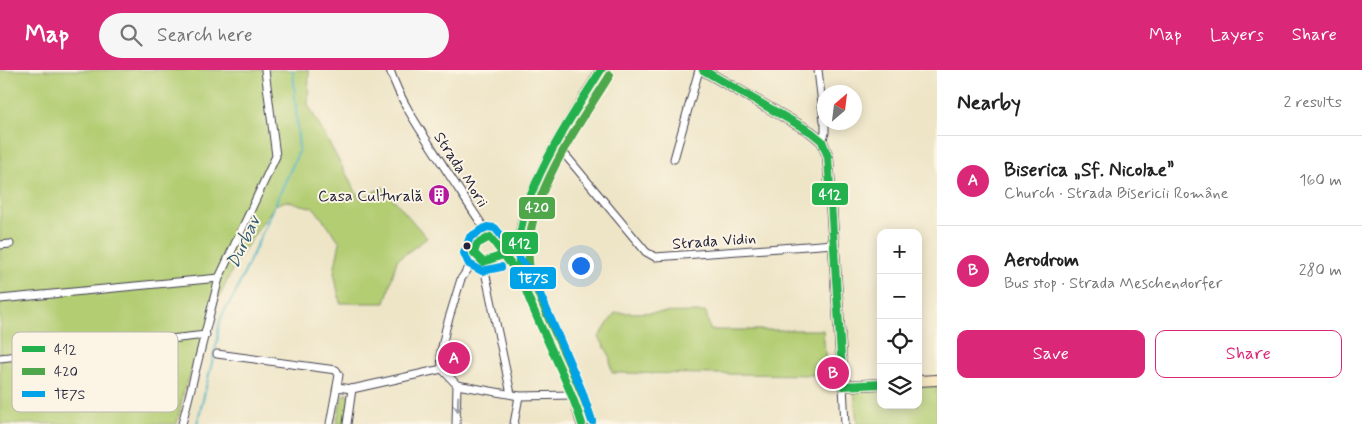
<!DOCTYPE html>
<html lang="en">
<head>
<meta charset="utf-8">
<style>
	:root { --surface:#fff; --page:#f6f6f6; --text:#222; --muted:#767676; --line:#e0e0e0; --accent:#db2777 }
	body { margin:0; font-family:Mynerve,sans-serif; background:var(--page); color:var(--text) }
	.controls { position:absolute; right:15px; bottom:15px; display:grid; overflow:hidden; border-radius:10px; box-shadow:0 2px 12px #0003 }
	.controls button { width:45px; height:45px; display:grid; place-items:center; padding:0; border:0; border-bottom:1px solid var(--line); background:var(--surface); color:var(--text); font:25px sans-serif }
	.compass { position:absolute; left:817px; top:15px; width:45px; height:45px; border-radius:50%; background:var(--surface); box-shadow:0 2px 12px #0003; rotate:28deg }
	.you { position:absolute; left:580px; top:195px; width:18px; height:18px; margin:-12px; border:4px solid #fff; border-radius:50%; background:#1a73e8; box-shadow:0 0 0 8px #1a73e833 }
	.badge { display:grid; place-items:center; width:32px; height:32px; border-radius:50%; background:var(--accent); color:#fff; font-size:16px; font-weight:700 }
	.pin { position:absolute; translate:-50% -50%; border:2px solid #fff; box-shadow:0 1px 5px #0006 }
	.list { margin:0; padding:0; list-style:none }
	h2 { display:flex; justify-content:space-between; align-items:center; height:65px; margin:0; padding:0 20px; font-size:21px }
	h2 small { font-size:16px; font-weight:400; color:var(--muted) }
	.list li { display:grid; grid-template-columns:32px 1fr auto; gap:15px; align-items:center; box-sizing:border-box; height:90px; padding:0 20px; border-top:1px solid var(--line) }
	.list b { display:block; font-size:19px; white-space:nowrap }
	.list p { margin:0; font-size:16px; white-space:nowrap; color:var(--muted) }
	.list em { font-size:16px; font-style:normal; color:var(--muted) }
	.actions { display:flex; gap:10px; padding:15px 20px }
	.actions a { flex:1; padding:11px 0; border:1px solid var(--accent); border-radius:10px; text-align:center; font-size:18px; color:var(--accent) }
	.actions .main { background:var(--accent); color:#fff }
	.icon { flex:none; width:28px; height:28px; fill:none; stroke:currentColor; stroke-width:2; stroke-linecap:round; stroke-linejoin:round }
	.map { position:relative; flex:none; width:937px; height:354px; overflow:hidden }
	header { display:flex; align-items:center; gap:30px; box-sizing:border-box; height:70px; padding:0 25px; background:var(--accent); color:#fff }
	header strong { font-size:24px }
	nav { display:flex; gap:28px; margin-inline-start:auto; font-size:18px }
	.search { width:350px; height:45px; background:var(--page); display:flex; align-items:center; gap:12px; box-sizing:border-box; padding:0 18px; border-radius:28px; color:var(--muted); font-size:19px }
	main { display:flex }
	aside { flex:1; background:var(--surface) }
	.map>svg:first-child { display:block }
</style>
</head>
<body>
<header>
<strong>Map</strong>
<div class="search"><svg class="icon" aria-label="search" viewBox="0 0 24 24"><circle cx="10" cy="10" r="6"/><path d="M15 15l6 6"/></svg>Search here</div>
<nav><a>Map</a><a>Layers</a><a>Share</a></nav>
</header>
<main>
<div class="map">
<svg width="937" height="354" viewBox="0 0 937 354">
	<rect width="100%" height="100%" fill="#fcf5e5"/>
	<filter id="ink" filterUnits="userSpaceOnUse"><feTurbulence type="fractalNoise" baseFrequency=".02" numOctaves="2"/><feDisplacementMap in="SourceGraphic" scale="10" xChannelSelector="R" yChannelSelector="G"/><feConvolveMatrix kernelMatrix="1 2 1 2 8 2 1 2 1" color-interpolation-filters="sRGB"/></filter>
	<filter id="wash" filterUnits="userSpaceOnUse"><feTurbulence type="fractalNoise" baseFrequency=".0096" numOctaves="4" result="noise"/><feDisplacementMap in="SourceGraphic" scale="20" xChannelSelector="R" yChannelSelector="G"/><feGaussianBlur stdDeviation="1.12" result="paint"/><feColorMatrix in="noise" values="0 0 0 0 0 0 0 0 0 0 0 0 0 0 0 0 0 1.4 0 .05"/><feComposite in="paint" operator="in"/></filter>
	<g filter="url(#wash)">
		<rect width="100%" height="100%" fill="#eee5c7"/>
		<g fill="#b3cd73" stroke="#6a7857">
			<polygon points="0,0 309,0 308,35 360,129 383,117 427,168 397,190 385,233 340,233 334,202 340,172 314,138 286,131 275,135 237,190 218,230 183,324 177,354 0,354"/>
			<polygon points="706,242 710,260 823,260 827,305 612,303 609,284 599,267 615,243"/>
			<polygon points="937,313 937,354 857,354 854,318 881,316 881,335 918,335 918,314"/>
			<polygon points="347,323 349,329 346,354 336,354 342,327"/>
		</g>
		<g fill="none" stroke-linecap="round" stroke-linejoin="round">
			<path stroke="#49b4c6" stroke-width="2" d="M197,354L218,268C217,251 225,239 234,226L299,81L293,0"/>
		</g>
	</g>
	<g filter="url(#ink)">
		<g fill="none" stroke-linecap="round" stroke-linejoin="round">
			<g stroke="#413f50" stroke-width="9">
				<g id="street">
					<path d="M390,0C402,36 426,68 446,100C470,136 492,173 521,206"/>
					<polyline points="818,0 824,51"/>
					<polyline points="822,71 825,63 825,52"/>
					<polyline points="557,75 646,182 655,187 834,174"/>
					<polyline points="674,89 699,0"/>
					<polyline points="490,167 477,174 474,183 476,188 489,192 503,185"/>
					<polyline points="0,175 10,174"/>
					<polyline points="476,188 461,209 446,258 441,282 442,299 457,315 519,326 573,325"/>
					<polyline points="483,192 511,324"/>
					<polyline points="0,229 219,208"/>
					<polyline points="217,284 336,300 339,305 330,354"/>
					<polyline points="0,288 206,265"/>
					<polyline points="843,316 845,354"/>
					<polyline points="337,317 352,319 442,299"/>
					<polyline points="182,354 219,208 276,86 265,0"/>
					<polyline points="347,354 352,319"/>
					<polyline points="456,354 457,315"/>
					<polyline points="514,354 519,326"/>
				</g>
			</g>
			<g stroke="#413f50" stroke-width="12">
				<g id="secondary">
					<polyline points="703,0 811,62 822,71 828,87 843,316 881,314"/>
					<polyline points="918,311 937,310"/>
					<path d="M582,354L573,325L523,212C501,147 569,54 601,0"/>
				</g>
			</g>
			<use href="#street" stroke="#fff" stroke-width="7"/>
			<use href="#secondary" stroke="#f7e8c3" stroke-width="10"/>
			<g stroke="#fcf5e5" stroke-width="11">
				<g id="bus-1">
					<polyline points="703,0 811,62 822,71 828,87 843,316"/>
					<polyline points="503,185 483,192 474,183 477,174 490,167 523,210"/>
					<polyline points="843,316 881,314"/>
					<path d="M582,354C567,305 540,261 523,213C501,145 567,55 601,0"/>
				</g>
			</g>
			<g stroke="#fcf5e5" stroke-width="11">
				<path id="bus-2" d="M592,351C576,302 550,258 533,210C511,147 578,57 610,5"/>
			</g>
			<g stroke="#fcf5e5" stroke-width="11">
				<polyline id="bus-3" points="501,197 482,201 469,194 464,183 470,167 487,157 495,158 530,201 582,321 592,351"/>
			</g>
			<use href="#bus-1" stroke="#23b14d" stroke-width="8"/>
			<use href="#bus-2" stroke="#4ea74b" stroke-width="8"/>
			<use href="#bus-3" stroke="#00a3e8" stroke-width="8"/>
		</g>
		<defs><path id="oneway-shaft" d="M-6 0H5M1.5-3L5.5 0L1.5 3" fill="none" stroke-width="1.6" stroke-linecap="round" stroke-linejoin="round" transform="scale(1.25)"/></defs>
		<use stroke="#9c9ca7" href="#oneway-shaft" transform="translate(458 334) rotate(92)"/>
	</g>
	<defs>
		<g id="building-disc" transform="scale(1.125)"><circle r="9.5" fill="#b5179e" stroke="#fcf5e5"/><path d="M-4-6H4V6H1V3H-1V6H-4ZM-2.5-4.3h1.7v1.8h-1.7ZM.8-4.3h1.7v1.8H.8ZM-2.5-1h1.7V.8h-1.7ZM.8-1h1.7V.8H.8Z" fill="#fff"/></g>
	</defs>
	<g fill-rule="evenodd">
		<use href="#building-disc" x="439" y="125"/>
	</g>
	<circle fill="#22223b" stroke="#fcf5e5" stroke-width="2" cx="467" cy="176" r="4.5"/>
	<g text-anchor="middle" stroke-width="4" stroke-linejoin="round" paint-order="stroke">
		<g font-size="16" fill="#22223b" stroke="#fcf5e5">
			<text transform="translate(462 99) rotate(57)" y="6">Strada Morii</text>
			<text transform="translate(714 170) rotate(-4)" y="6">Strada Vidin</text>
		</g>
		<g font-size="16" fill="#22223b" stroke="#fcf5e5" text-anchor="end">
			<text x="423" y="131">Casa Culturală</text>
		</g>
		<g font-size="18" font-style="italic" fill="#325c73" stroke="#fcf5e5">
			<text transform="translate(243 172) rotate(-65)" y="6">Durbav</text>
		</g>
	</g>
	<rect x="12" y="262" width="166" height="80" rx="8" fill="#fcf5e5" stroke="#bbb6b2" stroke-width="1"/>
	<rect x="22" y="276" width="23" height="6" fill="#23b14d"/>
	<rect x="22" y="298" width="23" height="7" fill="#4ea74b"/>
	<rect x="22" y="321" width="23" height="6" fill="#00a3e8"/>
	<g font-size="14" fill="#22223b">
		<text x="54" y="284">412</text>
		<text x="54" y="306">420</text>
		<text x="54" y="329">TE7S</text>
	</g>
	<g stroke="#fcf5e5" stroke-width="2">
		<rect x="811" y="112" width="38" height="24" rx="5" fill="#23b14d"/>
		<rect x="518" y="126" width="38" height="24" rx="5" fill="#4ea74b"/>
		<rect x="501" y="161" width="38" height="24" rx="5" fill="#23b14d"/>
		<rect x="509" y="196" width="48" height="24" rx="5" fill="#00a3e8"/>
	</g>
	<g font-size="14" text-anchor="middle" font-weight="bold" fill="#fff">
		<text x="830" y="129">412</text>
		<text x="537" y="142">420</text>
		<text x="520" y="178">412</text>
		<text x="533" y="213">TE7S</text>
	</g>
</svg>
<div class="controls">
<button>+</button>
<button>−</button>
<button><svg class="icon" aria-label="locate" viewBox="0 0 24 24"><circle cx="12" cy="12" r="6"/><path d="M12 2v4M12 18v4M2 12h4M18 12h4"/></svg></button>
<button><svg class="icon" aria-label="layers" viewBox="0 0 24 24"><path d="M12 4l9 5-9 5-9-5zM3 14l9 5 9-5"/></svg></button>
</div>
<svg class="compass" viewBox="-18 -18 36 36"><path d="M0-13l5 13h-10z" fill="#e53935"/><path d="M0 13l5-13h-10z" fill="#767676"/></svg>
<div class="you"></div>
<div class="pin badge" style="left:454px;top:288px">A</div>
<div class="pin badge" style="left:833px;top:303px">B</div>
</div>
<aside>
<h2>Nearby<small>2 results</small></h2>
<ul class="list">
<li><span class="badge">A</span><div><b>Biserica „Sf. Nicolae”</b><p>Church · Strada Bisericii Române</p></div><em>160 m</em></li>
<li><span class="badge">B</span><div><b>Aerodrom</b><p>Bus stop · Strada Meschendorfer</p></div><em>280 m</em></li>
</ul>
<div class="actions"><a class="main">Save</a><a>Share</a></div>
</aside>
</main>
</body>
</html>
